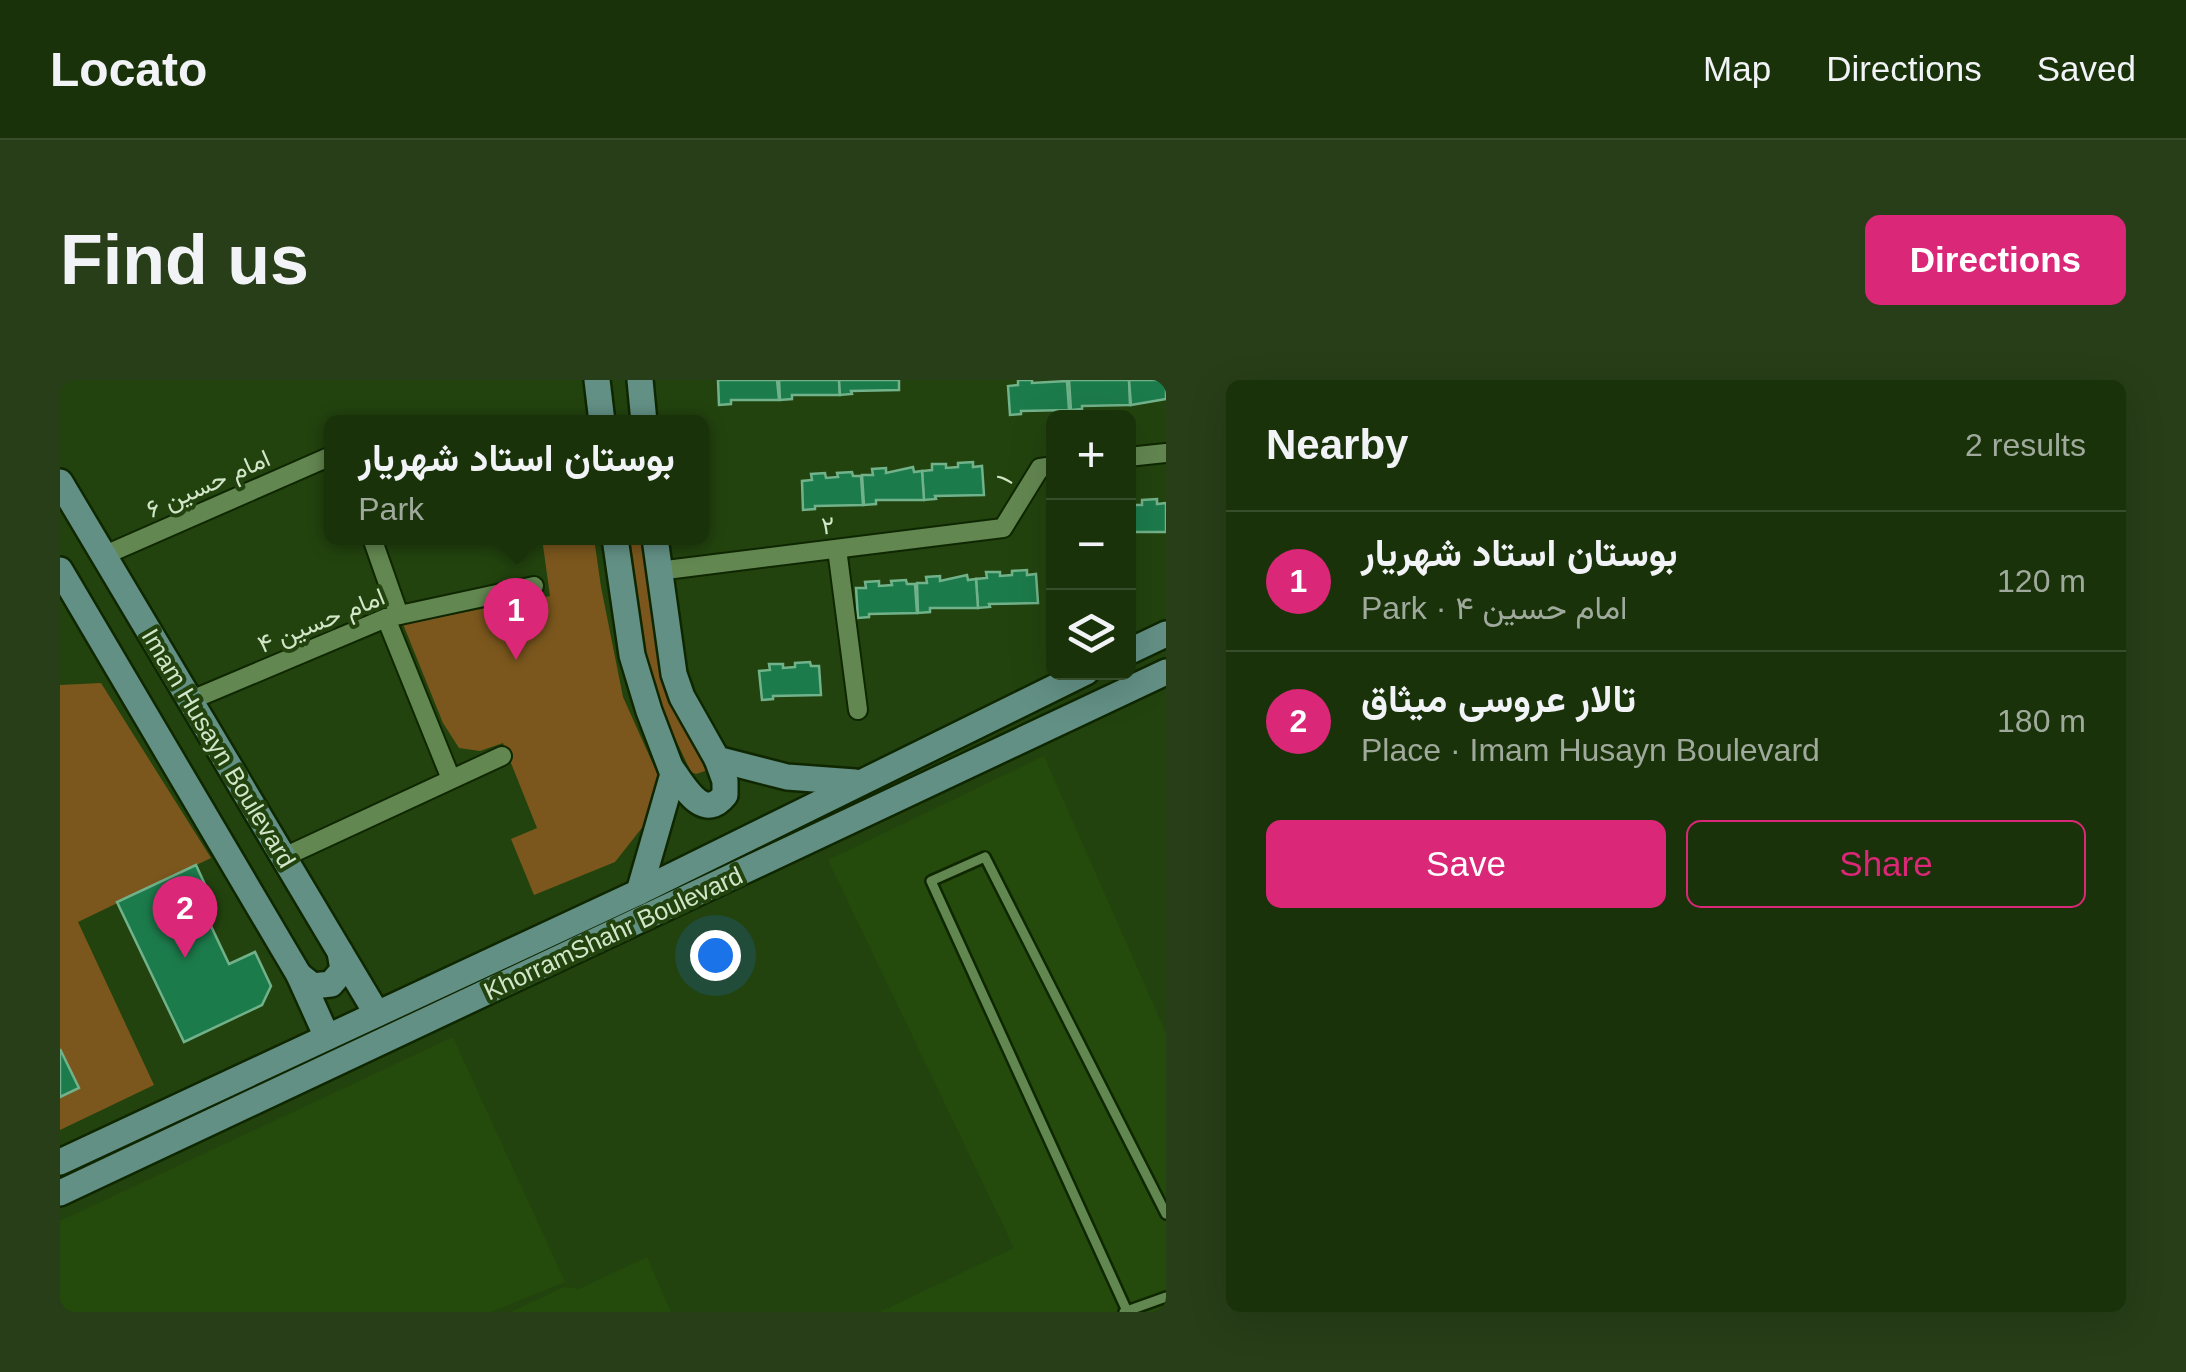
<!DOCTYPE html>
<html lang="en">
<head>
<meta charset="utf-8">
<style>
	:root { --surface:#1a320a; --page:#273e18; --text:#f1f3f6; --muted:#9faa9c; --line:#384d2b; --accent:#db2777 }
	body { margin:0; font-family:Helvetica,Vazirmatn,sans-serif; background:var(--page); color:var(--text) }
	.controls { position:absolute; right:30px; top:30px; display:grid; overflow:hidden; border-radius:15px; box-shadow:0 10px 40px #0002 }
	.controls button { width:90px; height:90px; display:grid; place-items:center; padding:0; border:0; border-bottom:2px solid var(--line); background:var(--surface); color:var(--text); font:50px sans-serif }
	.you { position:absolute; left:655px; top:575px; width:35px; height:35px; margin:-25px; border:8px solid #fff; border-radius:50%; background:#1a73e8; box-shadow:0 0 0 15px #1a73e833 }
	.badge { display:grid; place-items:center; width:65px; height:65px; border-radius:50%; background:var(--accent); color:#fff; font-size:32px; font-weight:700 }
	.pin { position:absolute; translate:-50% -82px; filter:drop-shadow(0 2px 5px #0008) }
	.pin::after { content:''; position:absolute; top:52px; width:35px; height:30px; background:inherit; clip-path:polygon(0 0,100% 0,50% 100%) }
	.popup { position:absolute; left:264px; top:35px; width:385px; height:130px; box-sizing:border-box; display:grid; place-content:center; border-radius:15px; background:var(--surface); filter:drop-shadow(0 2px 8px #0005); font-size:32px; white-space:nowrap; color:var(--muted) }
	.popup b { font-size:38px; color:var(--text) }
	.popup::after { content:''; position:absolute; left:50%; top:100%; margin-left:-20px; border:20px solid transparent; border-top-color:var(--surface) }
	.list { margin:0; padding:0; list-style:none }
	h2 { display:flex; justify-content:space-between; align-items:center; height:130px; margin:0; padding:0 40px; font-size:42px }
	h2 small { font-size:32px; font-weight:400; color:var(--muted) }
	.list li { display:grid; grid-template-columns:65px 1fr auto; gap:30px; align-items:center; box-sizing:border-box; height:140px; padding:0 40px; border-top:2px solid var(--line) }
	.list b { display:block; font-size:38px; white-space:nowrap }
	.list p { margin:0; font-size:32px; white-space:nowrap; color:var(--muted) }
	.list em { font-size:32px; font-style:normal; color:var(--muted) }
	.actions { display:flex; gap:20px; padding:30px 40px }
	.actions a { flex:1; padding:22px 0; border:2px solid var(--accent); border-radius:15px; text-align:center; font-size:35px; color:var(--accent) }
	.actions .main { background:var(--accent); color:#fff }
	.icon { flex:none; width:55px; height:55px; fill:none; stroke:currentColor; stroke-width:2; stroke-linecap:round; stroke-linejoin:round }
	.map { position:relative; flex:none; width:1106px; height:932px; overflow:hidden; border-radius:15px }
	header { display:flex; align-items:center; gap:60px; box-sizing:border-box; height:140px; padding:0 50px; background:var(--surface); border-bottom:2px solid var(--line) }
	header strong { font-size:48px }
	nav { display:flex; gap:55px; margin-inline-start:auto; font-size:35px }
	.intro { display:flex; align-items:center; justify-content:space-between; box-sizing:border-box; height:240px; padding:0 60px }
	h1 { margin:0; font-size:70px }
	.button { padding:25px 45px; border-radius:15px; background:var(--accent); color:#fff; font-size:35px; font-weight:700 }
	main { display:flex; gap:60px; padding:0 60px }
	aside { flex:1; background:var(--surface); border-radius:15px; box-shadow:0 10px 40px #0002 }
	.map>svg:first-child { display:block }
</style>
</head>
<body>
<header>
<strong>Locato</strong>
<nav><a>Map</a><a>Directions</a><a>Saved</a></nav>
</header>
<div class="intro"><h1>Find us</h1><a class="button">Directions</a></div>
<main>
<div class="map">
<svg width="1106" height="932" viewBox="0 0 1106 932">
	<rect width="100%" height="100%" fill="#22430e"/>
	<g fill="#244a0c">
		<polygon points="984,376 1106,653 1106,932 820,932 954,868 768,480"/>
		<polygon points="393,657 505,902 431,932 0,932 0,841"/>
		<polygon points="587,877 611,932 451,932 504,907 519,909"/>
	</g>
	<g fill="#7b571d">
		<polygon points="482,158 534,158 541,207 563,317 601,402 596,430 555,482 474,515 451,459 477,448 443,363 420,371 399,368 383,343 343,244 490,216"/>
		<polygon points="570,158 584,158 599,289 647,384 645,391 636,394 631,392 592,310 580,254"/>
		<polygon points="41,303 151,478 18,542 94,705 0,750 0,305"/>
	</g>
	<g fill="#1c7b4b" stroke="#72b28a" stroke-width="2.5">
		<polygon points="658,0 717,0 719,20 671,20 671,24 659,25"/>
		<polygon points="719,0 779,0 780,15 732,15 732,19 720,20"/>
		<polygon points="779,0 839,0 839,10 791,11 792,14 780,15"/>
		<polygon points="958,0 972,0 972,3 1007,1 1009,30 961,31 961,34 950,35 948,6 958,5"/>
		<polygon points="1009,0 1069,0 1070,25 1022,26 1022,29 1011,30"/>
		<polygon points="1069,0 1106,0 1106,19 1071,25"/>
		<polygon points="913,82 913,87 922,86 924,115 875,116 876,119 864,120 862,91 872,90 872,84 886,84 886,88 898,87 898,83"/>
		<polygon points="853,87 854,92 862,91 864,120 816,120 816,124 804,125 802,95 813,95 812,89 826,88 826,93"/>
		<polygon points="792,92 793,96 801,96 803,125 755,126 755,129 743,130 742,101 752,100 751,94 765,93 766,98 778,97 777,93"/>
		<polygon points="1097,119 1097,124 1106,123 1106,152 1068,152 1068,121 1070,125 1082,125 1082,120"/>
		<polygon points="967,190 967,195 976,194 978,223 929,224 930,227 918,228 916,199 927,198 926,192 940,192 940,196 952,195 952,191"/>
		<polygon points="907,195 908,200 916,199 918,228 870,228 870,232 858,233 857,203 867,203 866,197 880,196 880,201"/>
		<polygon points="846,200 847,204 855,204 857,233 809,234 809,237 798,238 796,208 806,208 805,202 819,201 819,206 832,205 831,201"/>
		<polygon points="750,282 751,286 759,286 761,315 713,316 713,319 702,320 699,291 710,290 709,284 723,284 723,288 735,287 735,283"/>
		<polygon points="136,485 153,522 142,527 169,584 195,572 211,606 202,625 124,662 57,522"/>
		<polygon points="0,669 19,708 0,717"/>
	</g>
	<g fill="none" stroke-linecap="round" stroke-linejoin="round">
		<g stroke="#0f2701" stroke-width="14">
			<g id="lane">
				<polyline points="1067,931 871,501 925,477 1106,834"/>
				<polyline points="1064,932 1106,917"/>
			</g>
		</g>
		<g stroke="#0f2701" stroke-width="22">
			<g id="street">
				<polyline points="1068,77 1106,73"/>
				<polyline points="312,158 339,235"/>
				<polyline points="777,169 798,330"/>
				<polyline points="45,175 271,76"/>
				<polyline points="598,191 943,148 980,88 994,86"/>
				<polyline points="326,238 391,399"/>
				<polyline points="129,321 326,238 474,206"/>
				<polyline points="224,477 442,376"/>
			</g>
		</g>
		<g stroke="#0f2701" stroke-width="30">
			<g id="secondary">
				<polyline points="537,0 542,42"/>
				<polyline points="580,0 584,42"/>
				<polyline points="0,102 317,634"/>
				<polyline points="555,158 572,275 589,331 613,394 579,512"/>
				<polyline points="595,158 614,294 622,317 657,379 727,397 795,402"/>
				<polyline points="0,190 239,595 267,657"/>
				<polyline points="1068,272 1106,254"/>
				<path d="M611,388C624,406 643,443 665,415V401L657,379"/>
				<polyline points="239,595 253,606 271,604 283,590 280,572"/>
				<polyline points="0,782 579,512 1026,292"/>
				<polyline points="0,813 1106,292"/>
			</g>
		</g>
		<use href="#lane" stroke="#638751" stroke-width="9"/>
		<use href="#street" stroke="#638751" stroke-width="18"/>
		<use href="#secondary" stroke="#639085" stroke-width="25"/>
	</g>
	<g text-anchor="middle" stroke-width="8" stroke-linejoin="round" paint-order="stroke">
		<g font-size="25" fill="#d2e6c9" stroke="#22430e">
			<text transform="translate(944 99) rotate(-59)" y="9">۱</text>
			<text transform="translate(148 103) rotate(-24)" y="9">امام حسین ۶</text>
			<text transform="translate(768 145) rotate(-7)" y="9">۲</text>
			<text transform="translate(261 240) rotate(-22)" y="9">امام حسین ۴</text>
			<text transform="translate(159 368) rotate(59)" y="9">Imam Husayn Boulevard</text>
			<text transform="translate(553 553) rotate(-25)" y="9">KhorramShahr Boulevard</text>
		</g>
	</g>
</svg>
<div class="controls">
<button>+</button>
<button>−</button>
<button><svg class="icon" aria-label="layers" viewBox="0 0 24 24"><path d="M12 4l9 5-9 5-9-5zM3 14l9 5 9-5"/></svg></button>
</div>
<div class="you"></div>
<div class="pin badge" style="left:456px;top:280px">1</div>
<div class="popup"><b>بوستان استاد شهریار</b>Park</div>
<div class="pin badge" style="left:125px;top:578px">2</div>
</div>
<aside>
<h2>Nearby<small>2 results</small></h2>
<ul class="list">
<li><span class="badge">1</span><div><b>بوستان استاد شهریار</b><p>Park · امام حسین ۴</p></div><em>120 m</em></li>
<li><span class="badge">2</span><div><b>تالار عروسی میثاق</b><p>Place · Imam Husayn Boulevard</p></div><em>180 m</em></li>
</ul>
<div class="actions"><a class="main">Save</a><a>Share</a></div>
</aside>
</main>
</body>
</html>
